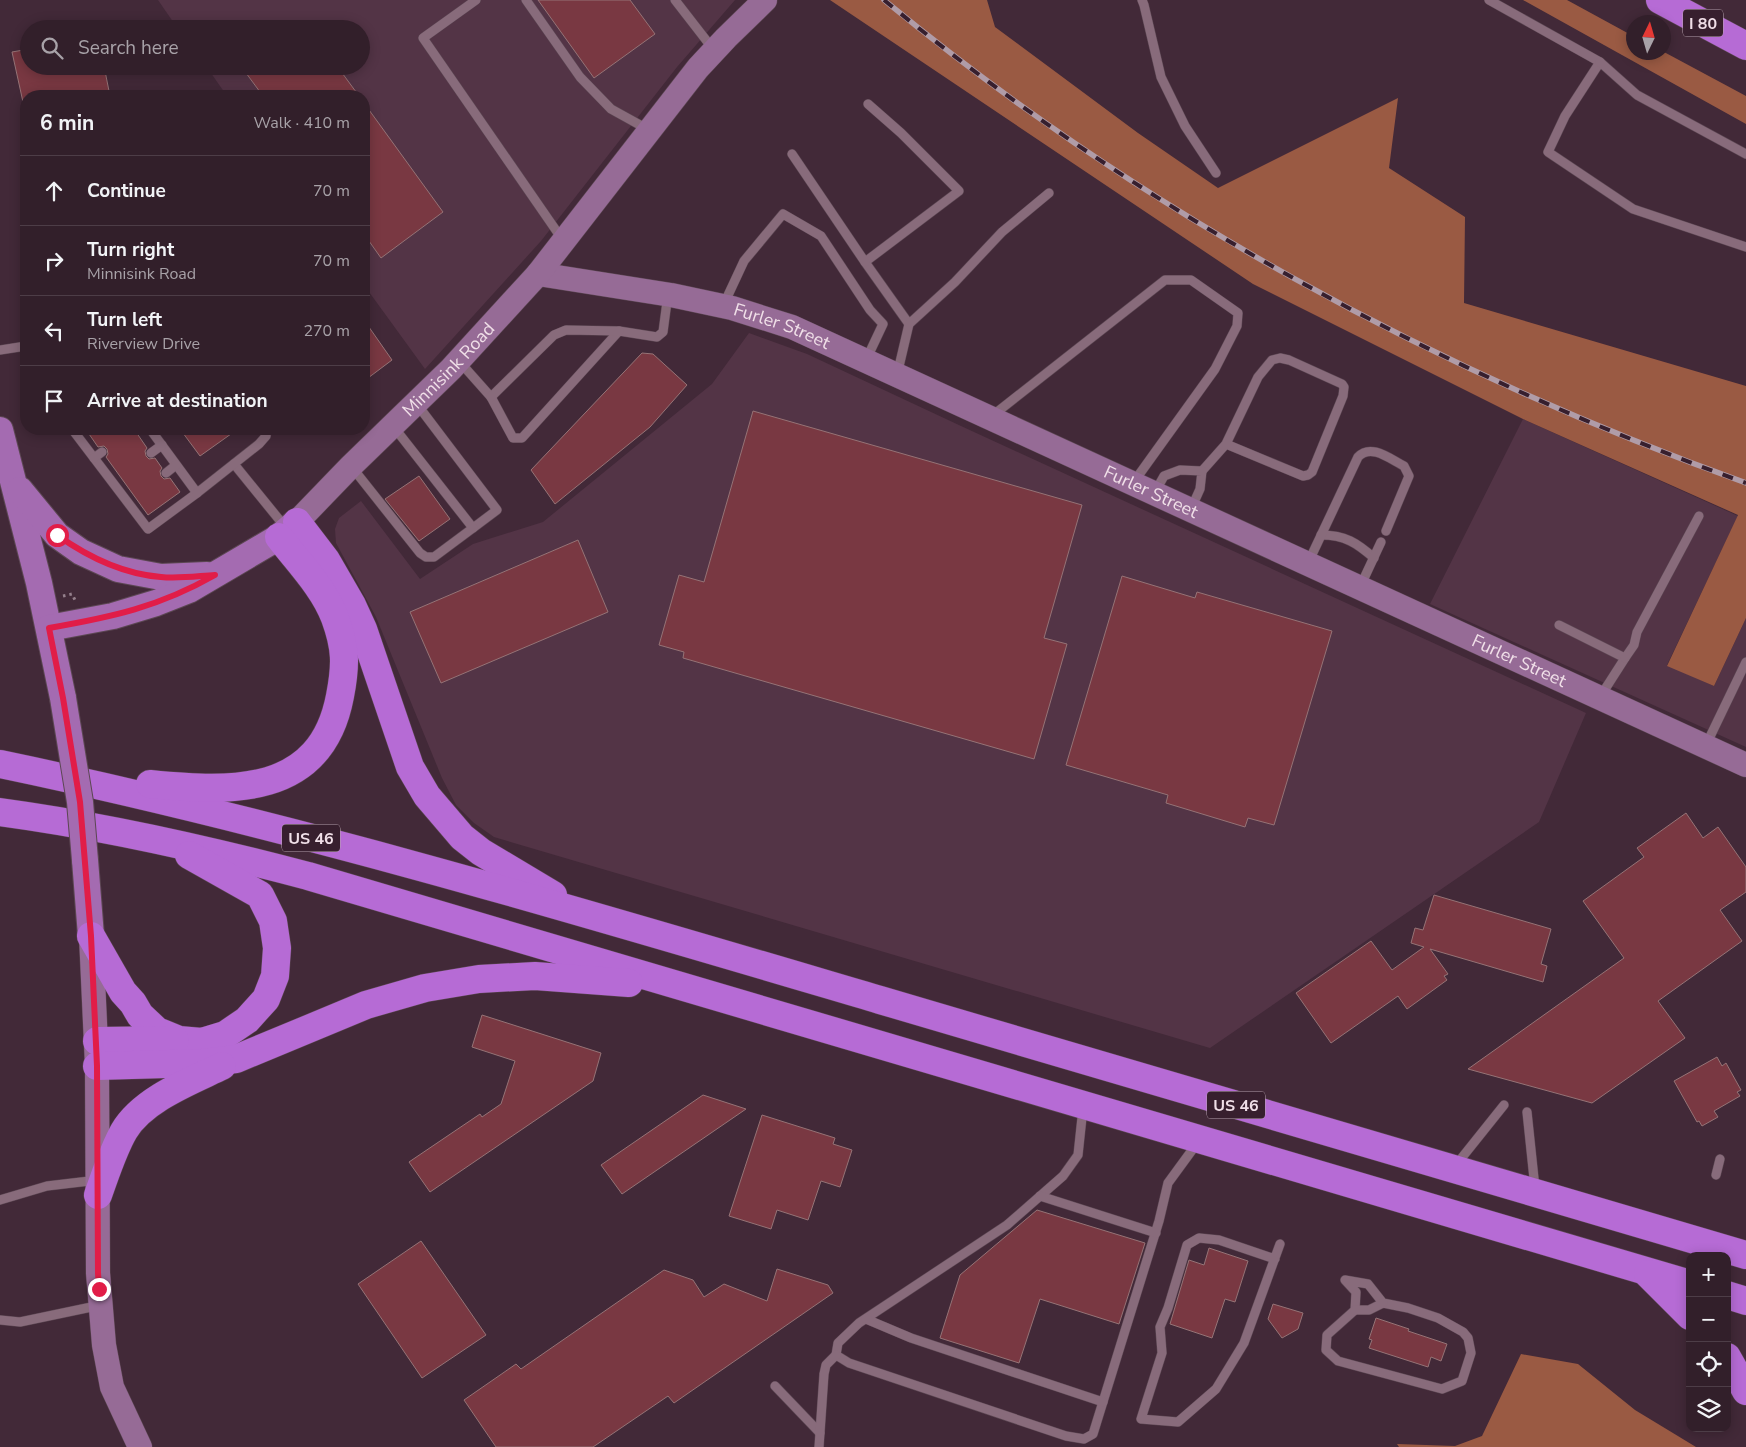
<!DOCTYPE html>
<html lang="en">
<head>
<meta charset="utf-8">
<style>
	:root { --surface:#321f2a; --page:#3a2732; --text:#f1f3f6; --muted:#a8a2a8; --line:#4d3d47 }
	body { margin:0; font-family:"Nunito Sans",sans-serif; background:var(--page); color:var(--text) }
	.controls { position:absolute; right:15px; bottom:15px; display:grid; overflow:hidden; border-radius:10px; box-shadow:0 2px 12px #0003 }
	.controls button { width:45px; height:45px; display:grid; place-items:center; padding:0; border:0; border-bottom:1px solid var(--line); background:var(--surface); color:var(--text); font:25px sans-serif }
	.compass { position:absolute; left:1626px; top:15px; width:45px; height:45px; border-radius:50%; background:var(--surface); box-shadow:0 2px 12px #0003; rotate:5deg }
	.stop { position:absolute; width:15px; height:15px; margin:-11px; border:4px solid #e11d48; border-radius:50%; background:#fff }
	.stop.end { background:#e11d48; border-color:#fff; box-shadow:0 1px 5px #0008 }
	.list { margin:0; padding:0; list-style:none }
	h2 { display:flex; justify-content:space-between; align-items:center; height:65px; margin:0; padding:0 20px; font-size:21px }
	h2 small { font-size:16px; font-weight:400; color:var(--muted) }
	.list li { display:grid; grid-template-columns:32px 1fr auto; gap:15px; align-items:center; box-sizing:border-box; height:70px; padding:0 20px; border-top:1px solid var(--line) }
	.list b { display:block; font-size:19px; white-space:nowrap }
	.list p { margin:0; font-size:16px; white-space:nowrap; color:var(--muted) }
	.list em { font-size:16px; font-style:normal; color:var(--muted) }
	.icon { flex:none; width:28px; height:28px; fill:none; stroke:currentColor; stroke-width:2; stroke-linecap:round; stroke-linejoin:round }
	.map { position:relative; flex:none; width:1746px; height:1447px; overflow:hidden }
	.search { position:absolute; background:var(--surface); box-shadow:0 2px 12px #0003; left:20px; top:20px; width:350px; height:55px; display:flex; align-items:center; gap:12px; box-sizing:border-box; padding:0 18px; border-radius:28px; color:var(--muted); font-size:19px }
	.panel { position:absolute; background:var(--surface); box-shadow:0 2px 12px #0003; left:20px; top:90px; width:350px; height:345px; border-radius:20px }
	.map>svg:first-child { display:block }
</style>
</head>
<body>
<div class="map">
<svg width="1746" height="1447" viewBox="0 0 1746 1447">
	<rect width="100%" height="100%" fill="#422938"/>
	<g fill="#533446">
		<polygon points="158,0 735,0 677,67 541,241 425,369 364,285 364,96 227,96 206,66 361,66 361,29 178,29"/>
		<polygon points="749,333 807,354 961,426 1586,713 1539,822 1210,1048 494,837 474,823 456,805 442,778 376,617 336,543 335,529 339,518 361,501 420,579 473,544 543,522 712,384"/>
		<polygon points="1523,419 1738,516 1667,665 1714,686 1746,618 1746,747 1430,604"/>
	</g>
	<g fill="#9a5a43">
		<polygon points="830,0 987,0 995,27 1138,133 1218,188 1398,98 1389,168 1465,217 1464,303 1746,386 1746,618 1714,686 1667,666 1738,515 1523,419 1253,284"/>
		<polygon points="1523,0 1567,0 1633,36 1634,52 1664,52 1746,96 1746,124"/>
		<polygon points="1521,1354 1578,1364 1635,1410 1696,1447 1399,1447 1397,1444 1455,1446 1482,1436"/>
	</g>
	<g fill="#793842" stroke="#957376">
		<polygon points="538,0 630,0 655,34 594,78"/>
		<polygon points="29,49 29,66 104,66 110,96 26,96 26,101 23,102 12,52"/>
		<polygon points="255,66 337,66 359,96 263,96 246,73"/>
		<polygon points="364,103 443,212 381,258 364,234"/>
		<polygon points="364,320 392,360 364,381"/>
		<polygon points="642,353 653,354 687,385 650,427 555,504 531,470"/>
		<polygon points="753,411 1082,505 1044,638 1067,644 1034,759 683,658 684,652 659,645 679,575 704,582"/>
		<polygon points="97,429 134,429 147,448 145,451 146,456 149,459 155,458 162,468 160,471 161,476 164,479 170,478 180,492 148,515 106,457 108,454 107,449 104,446 98,447 89,434"/>
		<polygon points="180,429 238,429 200,456"/>
		<polygon points="419,476 450,519 419,541 385,499"/>
		<polygon points="578,540 608,612 441,683 410,612"/>
		<polygon points="1122,576 1195,598 1197,592 1332,631 1274,825 1248,818 1245,827 1166,803 1168,795 1066,765"/>
		<polygon points="1686,813 1703,838 1718,827 1746,867 1746,892 1720,910 1742,941 1658,1001 1685,1038 1592,1103 1468,1069 1624,958 1583,901 1644,857 1637,848"/>
		<polygon points="1434,895 1551,929 1541,964 1547,966 1543,982 1430,949 1448,974 1444,976 1447,980 1407,1009 1398,996 1331,1043 1296,993 1371,941 1392,970 1424,947 1411,943 1415,928 1423,930"/>
		<polygon points="482,1015 601,1053 593,1081 430,1192 409,1162 480,1114 482,1117 501,1104 515,1061 472,1047"/>
		<polygon points="1717,1057 1722,1066 1726,1063 1741,1090 1737,1092 1740,1096 1714,1111 1718,1117 1702,1126 1699,1121 1697,1122 1674,1081"/>
		<polygon points="703,1095 746,1109 622,1194 601,1165"/>
		<polygon points="762,1115 835,1138 833,1144 852,1150 840,1187 821,1181 808,1220 777,1210 771,1229 729,1216"/>
		<polygon points="1037,1210 1145,1243 1119,1324 1040,1299 1019,1363 940,1338 960,1275"/>
		<polygon points="421,1241 486,1335 422,1378 358,1284"/>
		<polygon points="1209,1248 1248,1261 1235,1302 1225,1299 1212,1338 1170,1324 1189,1260 1204,1265"/>
		<polygon points="777,1269 828,1285 833,1293 674,1403 668,1396 593,1447 496,1447 464,1400 516,1364 521,1369 664,1270 693,1280 704,1297 724,1284 767,1301"/>
		<polygon points="1273,1304 1303,1313 1298,1329 1282,1338 1268,1319"/>
		<polygon points="1376,1318 1409,1329 1408,1331 1447,1344 1441,1361 1431,1357 1428,1367 1369,1348 1372,1340 1369,1339"/>
	</g>
	<g fill="none" stroke-linecap="round" stroke-linejoin="round">
		<g stroke="#5c4753" stroke-width="10">
			<g id="lane">
				<polyline points="476,0 423,38 562,239"/>
				<polyline points="526,0 580,77 611,109 649,130"/>
				<polyline points="675,0 713,49"/>
				<polyline points="1142,0 1144,5 1161,77 1185,126 1216,173"/>
				<polyline points="1489,0 1600,62 1565,116 1548,152 1633,209 1746,247"/>
				<polyline points="1600,62 1637,95 1746,154"/>
				<polyline points="868,104 901,133 959,191 865,262 909,324"/>
				<polyline points="792,154 865,262"/>
				<polyline points="723,306 744,261 783,214 821,236 870,310 883,324 866,360"/>
				<polyline points="0,350 26,346"/>
				<polyline points="459,361 491,397 513,438 522,438 619,331 657,337 663,332 668,294"/>
				<polyline points="897,375 909,324 955,282 1002,232 1049,193"/>
				<polyline points="491,397 554,335 566,330 619,331"/>
				<polyline points="416,403 497,510 473,528"/>
				<polyline points="992,416 1165,280 1191,280 1238,313 1237,326 1215,369 1133,483"/>
				<polyline points="72,429 148,529 197,493 150,429"/>
				<polyline points="151,453 162,445"/>
				<polyline points="94,458 102,452"/>
				<polyline points="234,464 286,528"/>
				<polyline points="351,466 420,553 426,557 434,557 473,528 393,426"/>
				<polyline points="1202,471 1226,444 1258,377 1272,360 1280,358 1289,360 1342,384 1344,387 1343,396 1312,472 1308,475 1303,476 1226,444"/>
				<polyline points="166,473 176,465"/>
				<polyline points="1155,492 1164,476 1180,470 1202,471 1200,489 1191,509"/>
				<polyline points="197,493 259,444 266,436 267,429"/>
				<path d="M1321,535C1345,535 1357,543 1374,558"/>
				<path d="M1308,563L1358,457C1371,443 1390,459 1404,466L1409,476L1386,531"/>
				<polyline points="1360,587 1381,542"/>
				<polyline points="1559,625 1625,658 1600,697"/>
				<polyline points="1625,658 1634,645 1637,632 1699,516"/>
				<polyline points="1706,745 1746,662"/>
				<polyline points="1083,1108 1078,1155 1063,1176 1007,1225 859,1323 838,1343 836,1355 849,1363 1066,1436 1084,1439 1093,1434 1159,1221 1168,1183 1198,1142"/>
				<polyline points="1527,1112 1535,1188"/>
				<polyline points="1456,1165 1504,1105"/>
				<polyline points="1716,1175 1720,1159"/>
				<polyline points="1040,1196 1156,1233"/>
				<polyline points="0,1200 47,1186 98,1180"/>
				<polyline points="1275,1259 1219,1240 1199,1238 1187,1245 1168,1308 1160,1327 1162,1353 1141,1419 1178,1422 1216,1389 1244,1343 1280,1244"/>
				<polygon points="1345,1280 1368,1284 1383,1303 1408,1308 1438,1318 1463,1332 1468,1338 1471,1353 1462,1381 1442,1389 1338,1361 1326,1350 1327,1335 1355,1310 1356,1292"/>
				<polyline points="1355,1310 1369,1310 1383,1303"/>
				<polyline points="866,1319 911,1338 1103,1402"/>
				<polyline points="0,1320 20,1322 101,1305"/>
				<polyline points="775,1386 820,1433"/>
				<polyline points="819,1447 824,1374 826,1365 836,1355"/>
			</g>
		</g>
		<g stroke="#5c4753" stroke-width="25">
			<g id="secondary">
				<path id="s1" d="M538,274L671,295L732,308L792,327L1746,765"/>
				<path id="s2" d="M297,522L351,466L451,369L538,274L698,68L726,38L765,0"/>
				<polyline points="91,936 97,1066 98,1273 104,1345 112,1387 140,1447"/>
			</g>
		</g>
		<g stroke="#5c4753" stroke-width="28">
			<g id="primary">
				<polyline points="0,430 39,583 63,698"/>
				<polyline points="20,490 57,535 81,552 118,569 161,577 207,575"/>
				<polyline points="49,628 113,616 156,603 189,590 279,537 295,523"/>
				<polyline points="85,860 91,936"/>
			</g>
		</g>
		<g stroke="#5c4753" stroke-width="29">
			<g id="highway">
				<polyline points="1660,0 1746,46"/>
				<polyline points="297,522 326,560 352,605 363,629 410,767 427,796 462,837 481,852 553,895"/>
				<path d="M0,764C297,826 589,914 880,1000C1169,1085 1458,1169 1746,1255"/>
				<path d="M150,784C231,792 321,797 340,696C346,665 346,648 335,618C324,588 298,562 279,537"/>
				<path d="M0,812C104,826 206,849 308,876L1690,1284"/>
				<polyline points="91,936 123,992 133,1003 140,1015 157,1031 179,1040 202,1042 225,1035 247,1020 266,999 275,976 277,948 273,921 260,895 189,855"/>
				<polyline points="97,1041 175,1040"/>
				<polyline points="97,1066 202,1063 236,1059 366,1005 425,988 479,979 535,976 629,983"/>
				<path d="M98,1195C106,1173 113,1150 124,1131C143,1099 191,1081 222,1066"/>
				<polyline points="1648,1274 1690,1316"/>
				<polyline points="1727,1295 1746,1301"/>
				<polyline points="1727,1357 1746,1391"/>
			</g>
		</g>
		<polyline stroke="#95808c" stroke-width="3" stroke-dasharray="2.5 4" stroke-linecap="butt" points="63,596 72,594 76,602"/>
		<use href="#lane" stroke="#886b7b" stroke-width="9"/>
		<use href="#secondary" stroke="#966b96" stroke-width="24"/>
		<use href="#primary" stroke="#a46bb1" stroke-width="26"/>
		<use href="#highway" stroke="#b66bd5" stroke-width="28"/>
		<g stroke="#b09ca8" stroke-width="5.5">
			<path id="rail" d="M884,0C1140,211 1435,371 1746,483"/>
		</g>
		<use href="#rail" stroke="#371f2e" stroke-width="4" stroke-dasharray="11" stroke-linecap="butt"/>
		<g stroke="#5c4753" stroke-width="28" stroke-linecap="butt">
			<polyline id="primary-bridge" points="63,698 80,802 85,860"/>
		</g>
		<use href="#primary-bridge" stroke="#a46bb1" stroke-width="26"/>
	</g>
	<g fill="none" stroke-linecap="round" stroke-linejoin="round">
		<path stroke="#e11d48" stroke-width="6" d="M57,535C88,557 122,574 161,577C178,579 198,576 215,575C159,607 112,617 49,628L63,698L80,802L91,936L97,1066L98,1273L99,1289"/>
	</g>
	<g text-anchor="middle" stroke-width="4" stroke-linejoin="round" paint-order="stroke">
		<g fill="#371f2e" stroke="#b8a5b0" stroke-width="1">
			<rect x="1683" y="9.5" width="40" height="27" rx="4"/>
			<rect x="282" y="824.5" width="58" height="27" rx="4"/>
			<rect x="1207" y="1091.5" width="58" height="27" rx="4"/>
		</g>
		<g font-size="16" font-weight="bold" fill="#f0dfe8">
			<text x="1703" y="29">I 80</text>
			<text x="311" y="844">US 46</text>
			<text x="1236" y="1111">US 46</text>
		</g>
		<g font-size="18" fill="#f0dfe8" stroke="#371f2e">
			<text dy="6" stroke="none"><textPath href="#s1" startOffset="250">Furler Street</textPath></text>
			<text dy="6" stroke="none"><textPath href="#s2" startOffset="215">Minnisink Road</textPath></text>
			<text dy="6" stroke="none"><textPath href="#s1" startOffset="655">Furler Street</textPath></text>
			<text dy="6" stroke="none"><textPath href="#s1" startOffset="1060">Furler Street</textPath></text>
		</g>
	</g>
</svg>
<div class="controls">
<button>+</button>
<button>−</button>
<button><svg class="icon" aria-label="locate" viewBox="0 0 24 24"><circle cx="12" cy="12" r="6"/><path d="M12 2v4M12 18v4M2 12h4M18 12h4"/></svg></button>
<button><svg class="icon" aria-label="layers" viewBox="0 0 24 24"><path d="M12 4l9 5-9 5-9-5zM3 14l9 5 9-5"/></svg></button>
</div>
<svg class="compass" viewBox="-18 -18 36 36"><path d="M0-13l5 13h-10z" fill="#e53935"/><path d="M0 13l5-13h-10z" fill="#a8a2a8"/></svg>
<div class="stop" style="left:57px;top:535px"></div>
<div class="stop end" style="left:99px;top:1289px"></div>
<div class="search"><svg class="icon" aria-label="search" viewBox="0 0 24 24"><circle cx="10" cy="10" r="6"/><path d="M15 15l6 6"/></svg>Search here</div>
<section class="panel">
<h2>6 min<small>Walk · 410 m</small></h2>
<ul class="list">
<li><svg class="icon" aria-label="ahead" viewBox="0 0 24 24"><path d="M12 20V5M6 11l6-6 6 6"/></svg><div><b>Continue</b></div><em>70 m</em></li>
<li><svg class="icon" aria-label="right" viewBox="0 0 24 24"><path d="M7 20v-9h11M14 6l5 5-5 5"/></svg><div><b>Turn right</b><p>Minnisink Road</p></div><em>70 m</em></li>
<li><svg class="icon" aria-label="left" viewBox="0 0 24 24"><path d="M17 20v-9H6M10 6l-5 5 5 5"/></svg><div><b>Turn left</b><p>Riverview Drive</p></div><em>270 m</em></li>
<li><svg class="icon" aria-label="arrive" viewBox="0 0 24 24"><path d="M6 21V4h12l-3 4 3 4H6"/></svg><div><b>Arrive at destination</b></div></li>
</ul>
</section>
</div>
</body>
</html>
